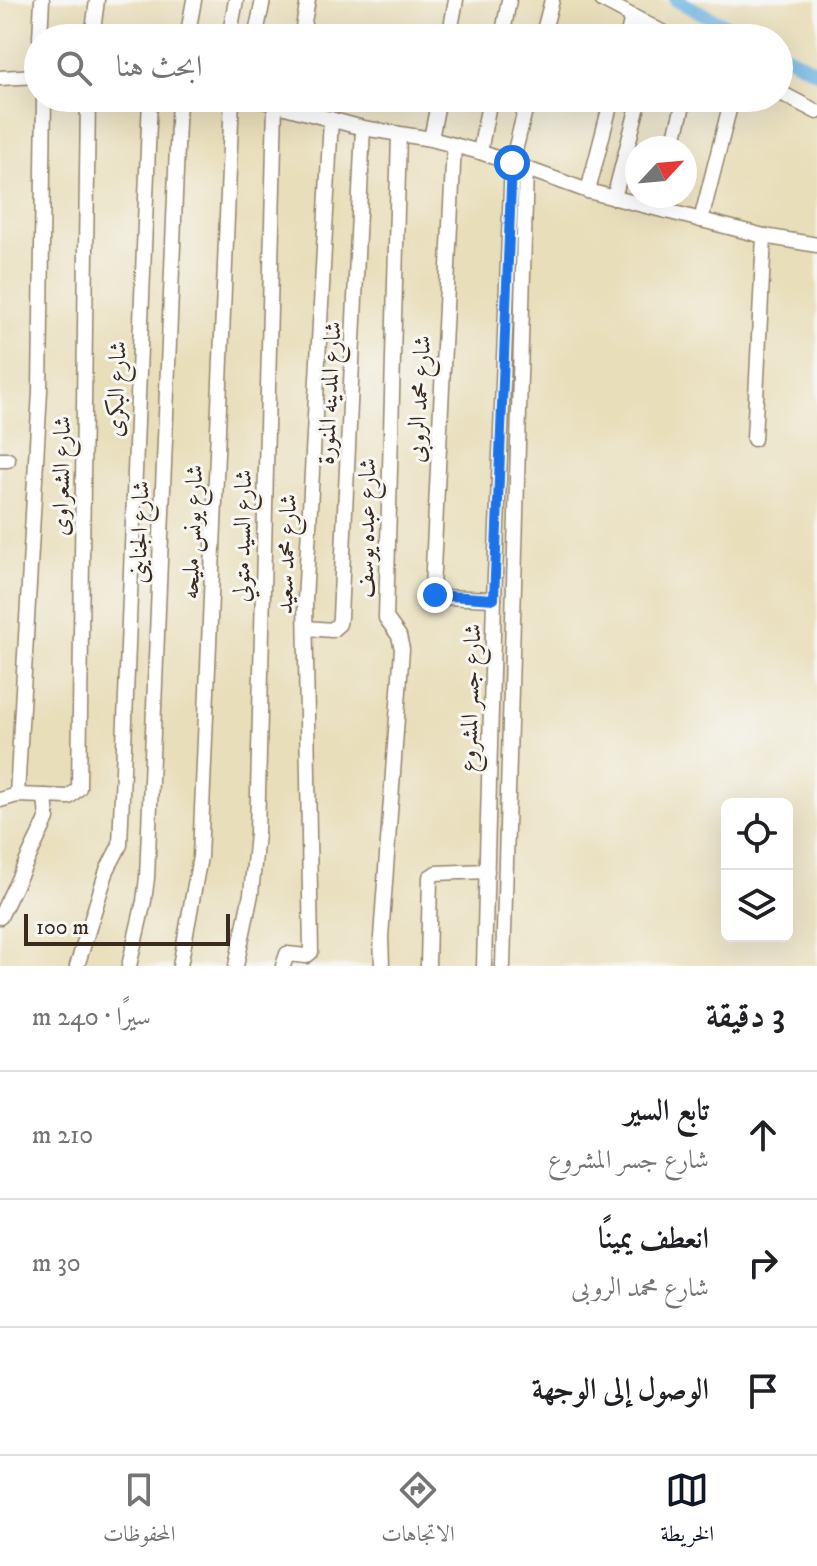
<!DOCTYPE html>
<html lang="ar">
<head>
<meta charset="utf-8">
<style>
	:root { --surface:#fff; --page:#f2f2f2; --text:#202124; --muted:#757577; --line:#e0e0e0; --accent:#111827 }
	body { margin:0; font-family:"IM FELL DW Pica",Amiri,serif; background:var(--page); color:var(--text); direction:rtl }
	.controls { position:absolute; right:24px; bottom:24px; display:grid; overflow:hidden; border-radius:12px; box-shadow:0 8px 32px #0002 }
	.controls button { width:72px; height:72px; display:grid; place-items:center; padding:0; border:0; border-bottom:2px solid var(--line); background:var(--surface); color:var(--text); font:40px sans-serif }
	.compass { position:absolute; left:625px; top:136px; width:72px; height:72px; border-radius:50%; background:var(--surface); box-shadow:0 8px 32px #0002; rotate:64deg }
	.scale { position:absolute; left:24px; bottom:20px; width:206px; box-sizing:border-box; padding-left:8px; border:4px solid #3b2a1e; border-top:0; font-size:22px; line-height:28px; white-space:nowrap; color:#3b2a1e; -webkit-text-stroke:6px #f6f6f2; paint-order:stroke }
	.stop { position:absolute; width:24px; height:24px; margin:-18px; border:6px solid #1a73e8; border-radius:50%; background:#fff }
	.stop.end { background:#1a73e8; border-color:#fff; box-shadow:0 2px 8px #0008 }
	.list { margin:0; padding:0; list-style:none }
	h2 { display:flex; justify-content:space-between; align-items:center; height:104px; margin:0; padding:0 32px; font-size:34px }
	h2 small { font-size:26px; font-weight:400; color:var(--muted) }
	.list li { display:grid; grid-template-columns:52px 1fr auto; gap:24px; align-items:center; box-sizing:border-box; height:128px; padding:0 32px; border-top:2px solid var(--line) }
	.list b { display:block; font-size:30px; white-space:nowrap }
	.list p { margin:0; font-size:26px; white-space:nowrap; color:var(--muted) }
	.list em { font-size:26px; font-style:normal; color:var(--muted) }
	.icon { flex:none; width:44px; height:44px; fill:none; stroke:currentColor; stroke-width:2; stroke-linecap:round; stroke-linejoin:round }
	.map { position:relative; flex:none; width:817px; height:966px; overflow:hidden; direction:ltr }
	.search { position:absolute; background:var(--surface); box-shadow:0 8px 32px #0002; left:24px; right:24px; top:24px; height:88px; display:flex; align-items:center; gap:20px; box-sizing:border-box; padding:0 28px; border-radius:44px; color:var(--muted); font-size:30px }
	.sheet { height:488px; background:var(--surface) }
	nav { display:flex; justify-content:space-around; align-items:center; box-sizing:border-box; height:112px; border-top:2px solid var(--line); background:var(--surface); font-size:22px; color:var(--muted) }
	nav a { display:grid; justify-items:center; gap:4px }
	nav .on { color:var(--accent) }
	.map>svg:first-child { display:block }
</style>
</head>
<body>
<div class="map">
<svg width="817" height="966" viewBox="0 0 817 966">
	<rect width="100%" height="100%" fill="#f6f6f2"/>
	<filter id="ink" filterUnits="userSpaceOnUse"><feTurbulence type="fractalNoise" baseFrequency=".0125" numOctaves="2"/><feDisplacementMap in="SourceGraphic" scale="16" xChannelSelector="R" yChannelSelector="G"/><feConvolveMatrix kernelMatrix="1 2 1 2 8 2 1 2 1" color-interpolation-filters="sRGB"/></filter>
	<filter id="wash" filterUnits="userSpaceOnUse"><feTurbulence type="fractalNoise" baseFrequency=".006" numOctaves="4" result="noise"/><feDisplacementMap in="SourceGraphic" scale="32" xChannelSelector="R" yChannelSelector="G"/><feGaussianBlur stdDeviation="1.8" result="paint"/><feColorMatrix in="noise" values="0 0 0 0 0 0 0 0 0 0 0 0 0 0 0 0 0 1.4 0 .05"/><feComposite in="paint" operator="in"/></filter>
	<g filter="url(#wash)">
		<rect width="100%" height="100%" fill="#e9deba"/>
		<g fill="none" stroke-linecap="round" stroke-linejoin="round">
			<g stroke="#6ab3e2" stroke-width="14">
				<polyline points="676,0 751,38"/>
				<polyline points="779,52 817,72"/>
			</g>
		</g>
	</g>
	<g filter="url(#ink)">
		<g fill="none" stroke-linecap="round" stroke-linejoin="round">
			<g stroke="#92846c" stroke-width="17">
				<g id="street">
					<polyline points="602,0 673,38"/>
					<polyline points="40,38 42,0"/>
					<polyline points="92,38 97,0"/>
					<polyline points="187,38 194,0"/>
					<polyline points="229,38 236,0"/>
					<polyline points="255,38 263,0"/>
					<polyline points="301,38 308,0"/>
					<polyline points="449,38 456,0"/>
					<polyline points="502,38 509,0"/>
					<polyline points="542,38 552,0"/>
					<polyline points="627,38 632,16"/>
					<polyline points="0,78 38,76"/>
					<polyline points="779,92 817,112"/>
					<polyline points="252,98 363,128 431,139 480,152 588,191 764,236 817,245"/>
					<polyline points="431,139 439,98"/>
					<polyline points="454,145 432,589 435,595 442,597 494,599"/>
					<polyline points="672,148 685,98"/>
					<polyline points="480,152 490,98"/>
					<polyline points="588,191 612,98"/>
					<polyline points="614,198 640,98"/>
					<polyline points="701,220 732,98"/>
					<polyline points="754,439 764,236"/>
					<polyline points="0,460 8,460"/>
					<polyline points="306,628 332,630 339,624 340,617 363,128"/>
					<polyline points="17,795 40,391 44,98"/>
					<polyline points="0,800 17,795 69,797 79,788 88,98"/>
					<polyline points="0,917 47,819 45,796"/>
					<polyline points="77,966 107,870 120,845 150,98"/>
					<polyline points="129,966 144,901 147,878 179,98"/>
					<polyline points="180,966 200,857 232,98"/>
					<polyline points="236,966 251,894 257,834 275,104"/>
					<polyline points="283,966 287,954 306,956 311,952 305,601 331,119"/>
					<polyline points="382,966 381,937 402,649 399,636 386,618 399,134"/>
					<polyline points="428,966 430,877 436,873 487,871"/>
					<polyline points="484,966 494,599 512,163 528,98"/>
					<polyline points="503,966 526,168"/>
				</g>
			</g>
			<use href="#street" stroke="#fff" stroke-width="14"/>
		</g>
	</g>
	<g fill="none" stroke-linecap="round" stroke-linejoin="round" filter="url(#ink)">
		<polyline stroke="#1a73e8" stroke-width="10" points="435,595 494,599 512,163"/>
	</g>
	<g text-anchor="middle" stroke-width="6" stroke-linejoin="round" paint-order="stroke">
		<g font-size="24" fill="#3b2a1e" stroke="#f6f6f2">
			<text transform="translate(116 389) rotate(-88)" y="8">شارع البكرى</text>
			<text transform="translate(329 393) rotate(-87)" y="8">شارع المدينه المنورة</text>
			<text transform="translate(419 399) rotate(-87)" y="8">شارع محمد الروبى</text>
			<text transform="translate(61 476) rotate(-89)" y="8">شارع الشعراوى</text>
			<text transform="translate(366 528) rotate(-89)" y="8">شارع عبده يوسف</text>
			<text transform="translate(139 532) rotate(-88)" y="8">شارع الجناينى</text>
			<text transform="translate(192 532) rotate(-88)" y="8">شارع يونس مليحه</text>
			<text transform="translate(242 536) rotate(-89)" y="8">شارع السيد متولي</text>
			<text transform="translate(286 554) rotate(-88)" y="8">شارع محمد سعيد</text>
			<text transform="translate(470 698) rotate(-88)" y="8">شارع جسر المشروع</text>
		</g>
	</g>
</svg>
<div class="controls">
<button><svg class="icon" aria-label="locate" viewBox="0 0 24 24"><circle cx="12" cy="12" r="6"/><path d="M12 2v4M12 18v4M2 12h4M18 12h4"/></svg></button>
<button><svg class="icon" aria-label="layers" viewBox="0 0 24 24"><path d="M12 4l9 5-9 5-9-5zM3 14l9 5 9-5"/></svg></button>
</div>
<svg class="compass" viewBox="-18 -18 36 36"><path d="M0-13l5 13h-10z" fill="#e53935"/><path d="M0 13l5-13h-10z" fill="#757577"/></svg>
<div class="scale">100 m</div>
<div class="stop" style="left:512px;top:163px"></div>
<div class="stop end" style="left:435px;top:595px"></div>
<div class="search"><svg class="icon" aria-label="search" viewBox="0 0 24 24"><circle cx="10" cy="10" r="6"/><path d="M15 15l6 6"/></svg>ابحث هنا</div>
</div>
<section class="sheet">
<h2>3 دقيقة<small>سيرًا · 240 m</small></h2>
<ul class="list">
<li><svg class="icon" aria-label="ahead" viewBox="0 0 24 24"><path d="M12 20V5M6 11l6-6 6 6"/></svg><div><b>تابع السير</b><p>شارع جسر المشروع</p></div><em>210 m</em></li>
<li><svg class="icon" aria-label="right" viewBox="0 0 24 24"><path d="M7 20v-9h11M14 6l5 5-5 5"/></svg><div><b>انعطف يمينًا</b><p>شارع محمد الروبى</p></div><em>30 m</em></li>
<li><svg class="icon" aria-label="arrive" viewBox="0 0 24 24"><path d="M6 21V4h12l-3 4 3 4H6"/></svg><div><b>الوصول إلى الوجهة</b></div></li>
</ul>
</section>
<nav>
<a class="on"><svg class="icon" aria-label="map" viewBox="0 0 24 24"><path d="M3 6l6-2 6 2 6-2v14l-6 2-6-2-6 2zM9 4v14M15 6v14"/></svg>الخريطة</a>
<a><svg class="icon" aria-label="directions" viewBox="0 0 24 24"><path d="M12 3l9 9-9 9-9-9zM9 14v-3h6M13 9l2 2-2 2"/></svg>الاتجاهات</a>
<a><svg class="icon" aria-label="saved" viewBox="0 0 24 24"><path d="M7 4h10v16l-5-4-5 4z"/></svg>المحفوظات</a>
</nav>
</body>
</html>
